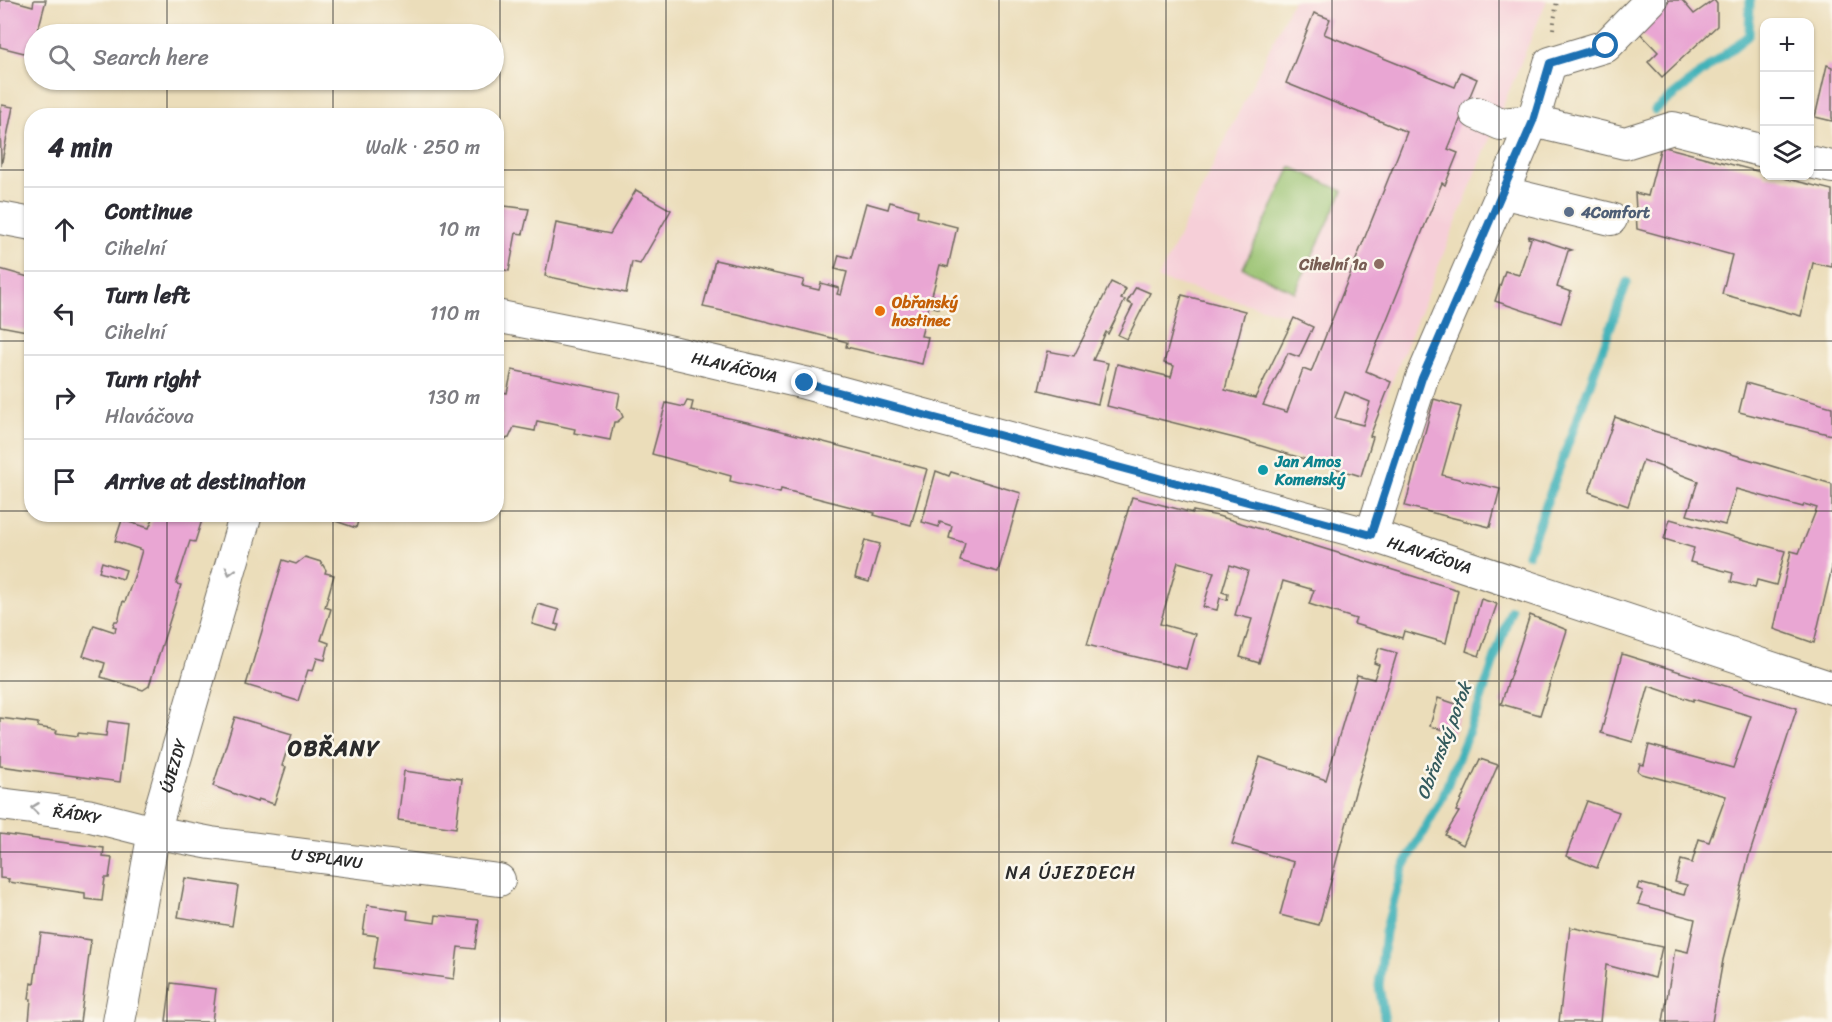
<!DOCTYPE html>
<html lang="en">
<head>
<meta charset="utf-8">
<style>
	:root { --surface:#fff; --page:#f7f7f7; --text:#2b2b33; --muted:#7c7c81; --line:#e1e1e2 }
	body { margin:0; font-family:Sriracha,sans-serif; background:var(--page); color:var(--text) }
	.controls { position:absolute; right:18px; top:18px; display:grid; overflow:hidden; border-radius:12px; box-shadow:0 2px 4px #0004 }
	.controls button { width:54px; height:54px; display:grid; place-items:center; padding:0; border:0; border-bottom:2px solid var(--line); background:var(--surface); color:var(--text); font:30px sans-serif }
	.stop { position:absolute; width:18px; height:18px; margin:-14px; border:4px solid #1f6fb2; border-radius:50%; background:#fff }
	.stop.end { background:#1f6fb2; border-color:#fff; box-shadow:0 2px 6px #0008 }
	.list { margin:0; padding:0; list-style:none }
	h2 { display:flex; justify-content:space-between; align-items:center; height:78px; margin:0; padding:0 24px; font-size:26px }
	h2 small { font-size:20px; font-weight:400; color:var(--muted) }
	.list li { display:grid; grid-template-columns:39px 1fr auto; gap:18px; align-items:center; box-sizing:border-box; height:84px; padding:0 24px; border-top:2px solid var(--line) }
	.list b { display:block; font-size:22px; white-space:nowrap }
	.list p { margin:0; font-size:20px; white-space:nowrap; color:var(--muted) }
	.list em { font-size:20px; font-style:normal; color:var(--muted) }
	.icon { flex:none; width:33px; height:33px; fill:none; stroke:currentColor; stroke-width:2; stroke-linecap:round; stroke-linejoin:round }
	.map { position:relative; flex:none; width:1832px; height:1022px; overflow:hidden }
	.search { position:absolute; background:var(--surface); box-shadow:0 2px 4px #0004; left:24px; top:24px; width:480px; height:66px; display:flex; align-items:center; gap:15px; box-sizing:border-box; padding:0 21px; border-radius:33px; color:var(--muted); font-size:22px }
	.panel { position:absolute; background:var(--surface); box-shadow:0 2px 4px #0004; left:24px; top:108px; width:480px; height:414px; border-radius:24px }
	.map>svg:first-child { display:block }
</style>
</head>
<body>
<div class="map">
<svg width="1832" height="1022" viewBox="0 0 1832 1022">
	<rect width="100%" height="100%" fill="#fbf7ec"/>
	<filter id="ink" filterUnits="userSpaceOnUse"><feTurbulence type="fractalNoise" baseFrequency=".0167" numOctaves="2"/><feDisplacementMap in="SourceGraphic" scale="12" xChannelSelector="R" yChannelSelector="G"/><feConvolveMatrix kernelMatrix="1 2 1 2 8 2 1 2 1" color-interpolation-filters="sRGB"/></filter>
	<filter id="wash" filterUnits="userSpaceOnUse"><feTurbulence type="fractalNoise" baseFrequency=".008" numOctaves="4" result="noise"/><feDisplacementMap in="SourceGraphic" scale="24" xChannelSelector="R" yChannelSelector="G"/><feGaussianBlur stdDeviation="1.35" result="paint"/><feColorMatrix in="noise" values="0 0 0 0 0 0 0 0 0 0 0 0 0 0 0 0 0 1.4 0 .05"/><feComposite in="paint" operator="in"/></filter>
	<g filter="url(#wash)">
		<rect width="100%" height="100%" fill="#ebddba"/>
		<polygon fill="#f6cfd8" points="1293,0 1547,0 1509,91 1370,436 1361,476 1238,439 1255,398 1294,317 1158,279"/>
		<polygon fill="#97c16e" stroke="#61764c" stroke-width="1.5" points="1291,167 1343,191 1295,292 1243,268"/>
		<g fill="none" stroke-linecap="round" stroke-linejoin="round">
			<g stroke="#42b2b9" stroke-width="9">
				<polyline points="1655,110 1749,35 1750,0"/>
				<polyline points="1528,554 1627,282"/>
				<polyline points="1385,1022 1379,986 1385,932 1403,868 1442,798 1477,711 1511,610"/>
			</g>
		</g>
		<g id="blocks">
			<g fill="#e9a6d3" fill-rule="evenodd">
				<polygon points="0,0 11,0 33,6 34,0 46,0 37,34 34,34 32,55 0,47"/>
				<polygon points="1670,0 1682,0 1694,14 1714,0 1717,4 1717,26 1662,77 1648,62 1658,52 1637,30"/>
				<path d="M1314,13L1330,19L1324,34L1455,87L1461,72L1477,79L1448,149L1458,153L1445,185L1442,183L1366,371L1391,382L1370,436L1373,437L1361,476L1238,439L1107,406L1117,364L1171,377L1174,366L1164,363L1182,295L1245,311L1225,390L1255,398L1294,318L1313,327L1299,357L1288,353L1263,405L1287,412L1303,369L1311,372L1407,132L1286,83ZM1345,392L1370,402L1363,425L1335,418Z"/>
				<polygon points="1827,65 1832,67 1832,121 1815,117"/>
				<polygon points="2,105 13,107 1,166 0,113"/>
				<polygon points="1661,146 1764,173 1764,176 1776,176 1832,190 1832,267 1813,263 1801,316 1722,294 1732,255 1637,229 1635,193 1648,196"/>
				<polygon points="636,190 671,210 640,264 632,262 626,293 545,276 556,223 610,234"/>
				<polygon points="890,202 918,210 917,217 957,227 948,267 940,265 932,295 941,297 938,308 929,306 921,336 928,337 922,364 846,347 847,342 737,314 703,307 715,260 804,280 802,286 819,290 821,283 839,288 837,294 841,295 847,272 835,269 839,255 851,258 866,203 888,209"/>
				<polygon points="496,205 529,209 523,234 516,233 509,271 496,268"/>
				<polygon points="1529,236 1572,250 1568,251 1557,287 1571,292 1561,323 1495,301 1505,271 1519,275 1531,239 1528,238"/>
				<polygon points="0,269 32,278 32,332 0,326"/>
				<polygon points="1111,282 1126,289 1121,299 1125,300 1108,334 1106,332 1093,360 1108,363 1098,404 1039,390 1048,351 1074,356"/>
				<polygon points="1136,287 1150,293 1127,339 1118,335 1133,305 1127,302"/>
				<polygon points="512,370 620,393 617,409 620,410 623,417 617,422 614,422 610,440 574,433 575,429 537,421 535,431 514,427 509,438 504,439 500,436 499,431 502,415 496,414 496,397 498,391 507,393"/>
				<polygon points="1746,383 1832,407 1832,435 1739,412"/>
				<polygon points="1434,399 1461,407 1442,475 1500,489 1490,527 1405,506"/>
				<polygon points="687,401 693,402 691,410 747,422 927,469 911,525 874,515 875,513 781,489 780,493 730,481 731,476 652,454 666,403 684,407"/>
				<polygon points="1615,417 1654,431 1832,484 1832,568 1814,643 1774,629 1791,551 1799,553 1817,508 1804,504 1803,507 1736,489 1725,525 1687,515 1698,481 1643,460 1628,506 1589,492"/>
				<polygon points="936,471 949,476 951,472 1021,493 998,572 960,561 965,543 949,538 952,526 940,522 939,527 922,522"/>
				<polygon points="1132,497 1193,513 1193,511 1218,516 1458,590 1446,643 1404,631 1402,638 1354,624 1356,619 1309,604 1314,590 1283,581 1259,663 1240,657 1252,619 1235,615 1248,571 1230,565 1222,592 1228,594 1227,600 1220,598 1217,610 1203,607 1214,572 1178,562 1160,624 1196,634 1186,669 1087,645"/>
				<polygon points="155,514 204,514 195,542 190,541 176,584 181,585 149,686 143,690 101,677 105,663 83,656 94,625 115,632 116,627 113,626 115,621 118,621 123,601 125,602 136,571 142,550 115,541 122,520 149,528"/>
				<polygon points="315,514 360,514 356,528"/>
				<polygon points="1670,519 1785,551 1776,585 1757,580 1755,588 1731,582 1733,573 1690,562 1694,548 1664,539"/>
				<polygon points="865,540 880,544 869,582 855,578"/>
				<polygon points="305,557 321,562 326,570 325,573 334,575 325,607 331,609 321,640 329,643 325,660 317,658 313,671 308,670 298,701 246,685 283,560 296,564"/>
				<polygon points="102,562 126,570 123,579 99,572"/>
				<polygon points="1481,599 1497,604 1479,656 1466,651"/>
				<polygon points="538,604 559,610 555,624 559,625 557,631 532,624"/>
				<polygon points="1530,615 1567,630 1540,715 1501,704"/>
				<polygon points="1379,648 1397,653 1356,789 1319,925 1280,915 1294,862 1232,844 1260,757 1326,780 1357,675 1374,679 1379,665 1374,663"/>
				<polygon points="1622,654 1797,708 1749,856 1723,960 1712,1022 1663,1022 1675,949 1688,952 1695,919 1638,904 1643,891 1637,889 1639,883 1684,895 1687,885 1675,882 1681,860 1692,863 1699,839 1709,842 1726,796 1642,774 1638,771 1640,764 1644,765 1649,745 1733,768 1751,716 1693,699 1693,701 1649,686 1633,742 1601,733"/>
				<polygon points="1438,698 1462,706 1453,733 1430,726"/>
				<polygon points="235,717 292,734 282,766 286,767 274,804 258,799 257,802 213,786"/>
				<polygon points="0,718 38,723 38,727 57,730 56,733 78,736 78,733 106,736 108,721 127,724 120,782 0,766"/>
				<polygon points="1480,759 1498,765 1463,845 1445,835 1459,812 1456,811"/>
				<polygon points="404,771 462,779 456,828 398,820"/>
				<polygon points="1587,801 1619,812 1597,868 1566,856"/>
				<polygon points="0,834 104,848 103,857 112,858 109,878 105,878 102,901 85,899 85,893 8,882 9,879 0,878"/>
				<polygon points="185,878 238,886 232,926 178,917"/>
				<polygon points="367,905 408,911 407,919 435,923 436,915 479,920 475,949 458,947 454,979 373,968 378,936 363,934"/>
				<polygon points="1570,927 1662,947 1655,978 1606,965 1600,1022 1559,1022"/>
				<polygon points="41,933 91,940 80,1022 29,1022 31,999 29,999 31,983 34,984"/>
				<polygon points="171,983 216,989 212,1022 166,1021"/>
			</g>
		</g>
	</g>
	<g filter="url(#ink)">
		<use href="#blocks" fill-opacity="0" stroke="#6e695d" stroke-width="1.5"/>
		<g fill="none" stroke-linecap="round" stroke-linejoin="round">
			<g stroke="#6e695d" stroke-width="34">
				<g id="minor">
					<polyline points="1476,113 1501,124 1533,121 1625,143 1673,128 1764,151"/>
					<polyline points="1810,162 1832,167"/>
					<polyline points="1501,192 1611,219"/>
					<polyline points="0,218 32,224"/>
					<path id="s1" d="M496,316L655,348L805,383L1371,535L1832,688"/>
					<polyline points="1371,535 1422,378 1533,121 1550,63 1606,46 1651,0"/>
					<path id="s2" d="M0,804L87,815L154,832L211,843L499,880"/>
					<path id="s3" d="M119,1022L154,832L246,514"/>
				</g>
			</g>
			<polyline stroke="#6e695d" stroke-width="4" stroke-dasharray="1.5 4.5" stroke-linecap="butt" points="1553,29 1557,0"/>
			<use href="#minor" stroke="#fff" stroke-width="32"/>
		</g>
		<defs><path id="oneway-chevron" d="M-2-3.5L2.5 0L-2 3.5" fill="none" stroke-width="1.6" stroke-linecap="round" stroke-linejoin="round" transform="scale(1.5)"/></defs>
		<g stroke="#a0a0a0">
			<use href="#oneway-chevron" transform="translate(230 571) rotate(106)"/>
			<use href="#oneway-chevron" transform="translate(35 808) rotate(-173)"/>
		</g>
	</g>
	<g fill="none" stroke-linecap="round" stroke-linejoin="round" filter="url(#ink)">
		<polyline stroke="#1f6fb2" stroke-width="8" points="805,383 1371,535 1422,378 1533,121 1550,63 1606,46"/>
	</g>
	<path fill="none" stroke="#2b2b2b" stroke-width="1.5" stroke-opacity="0.55" d="M167,0V34M333,0V34M500,0V1022M666,0V1022M833,0V1022M999,0V1022M1166,0V1022M1332,0V1022M1499,0V1022M1665,0V1022M167,80V116M333,80V116M0,170H32M496,170H1764M1810,170H1832M0,341H32M496,341H1832M0,511H32M496,511H1832M167,514V1022M333,514V1022M0,681H1832M0,852H1832"/>
	<circle fill="#5c6f8a" stroke="#fbf7ec" stroke-width="2" cx="1569" cy="212" r="6"/>
	<circle fill="#8d6e63" stroke="#fbf7ec" stroke-width="2" cx="1379" cy="264" r="6"/>
	<circle fill="#e8710a" stroke="#fbf7ec" stroke-width="2" cx="880" cy="311" r="6"/>
	<circle fill="#0f9aa8" stroke="#fbf7ec" stroke-width="2" cx="1263" cy="470" r="6"/>
	<g text-anchor="middle" stroke-width="5" stroke-linejoin="round" paint-order="stroke">
		<g font-size="16" font-weight="bold" fill="#4e5e75" stroke="#fbf7ec" text-anchor="start">
			<text x="1581" y="218">4Comfort</text>
		</g>
		<g font-size="16" font-weight="bold" fill="#785e54" stroke="#fbf7ec" text-anchor="end">
			<text x="1367" y="270">Cihelní 1a</text>
		</g>
		<g font-size="16" font-weight="bold" fill="#c56008" stroke="#fbf7ec" text-anchor="start">
			<text x="892" y="308">Obřanský<tspan x="892" dy="18">hostinec</tspan></text>
		</g>
		<g font-size="16" fill="#2b2b2b" stroke="#fbf7ec">
			<text dy="6" stroke="none"><textPath href="#s1" startOffset="244">HLAVÁČOVA</textPath></text>
			<text dy="6" stroke="none"><textPath href="#s1" startOffset="964">HLAVÁČOVA</textPath></text>
			<text dy="6" stroke="none"><textPath href="#s3" startOffset="262">ÚJEZDY</textPath></text>
			<text dy="6" stroke="none"><textPath href="#s2" startOffset="78">ŘÁDKY</textPath></text>
			<text dy="6" stroke="none"><textPath href="#s2" startOffset="332">U SPLAVU</textPath></text>
		</g>
		<g font-size="16" font-weight="bold" fill="#0d838f" stroke="#fbf7ec" text-anchor="start">
			<text x="1275" y="467">Jan Amos<tspan x="1275" dy="18">Komenský</tspan></text>
		</g>
		<g font-size="18" font-style="italic" fill="#335a5d" stroke="#fbf7ec">
			<text transform="translate(1444 741) rotate(-69)" y="6">Obřanský potok</text>
		</g>
		<g font-size="18" letter-spacing="1.5" fill="#2b2b2b" stroke="#fbf7ec">
			<text x="1071" y="879">NA ÚJEZDECH</text>
		</g>
		<g font-size="22" font-weight="bold" letter-spacing="1.5" fill="#2b2b2b" stroke="#fbf7ec">
			<text x="334" y="756">OBŘANY</text>
		</g>
	</g>
</svg>
<div class="controls">
<button>+</button>
<button>−</button>
<button><svg class="icon" aria-label="layers" viewBox="0 0 24 24"><path d="M12 4l9 5-9 5-9-5zM3 14l9 5 9-5"/></svg></button>
</div>
<div class="stop" style="left:1606px;top:46px"></div>
<div class="stop end" style="left:805px;top:383px"></div>
<div class="search"><svg class="icon" aria-label="search" viewBox="0 0 24 24"><circle cx="10" cy="10" r="6"/><path d="M15 15l6 6"/></svg>Search here</div>
<section class="panel">
<h2>4 min<small>Walk · 250 m</small></h2>
<ul class="list">
<li><svg class="icon" aria-label="ahead" viewBox="0 0 24 24"><path d="M12 20V5M6 11l6-6 6 6"/></svg><div><b>Continue</b><p>Cihelní</p></div><em>10 m</em></li>
<li><svg class="icon" aria-label="left" viewBox="0 0 24 24"><path d="M17 20v-9H6M10 6l-5 5 5 5"/></svg><div><b>Turn left</b><p>Cihelní</p></div><em>110 m</em></li>
<li><svg class="icon" aria-label="right" viewBox="0 0 24 24"><path d="M7 20v-9h11M14 6l5 5-5 5"/></svg><div><b>Turn right</b><p>Hlaváčova</p></div><em>130 m</em></li>
<li><svg class="icon" aria-label="arrive" viewBox="0 0 24 24"><path d="M6 21V4h12l-3 4 3 4H6"/></svg><div><b>Arrive at destination</b></div></li>
</ul>
</section>
</div>
</body>
</html>
